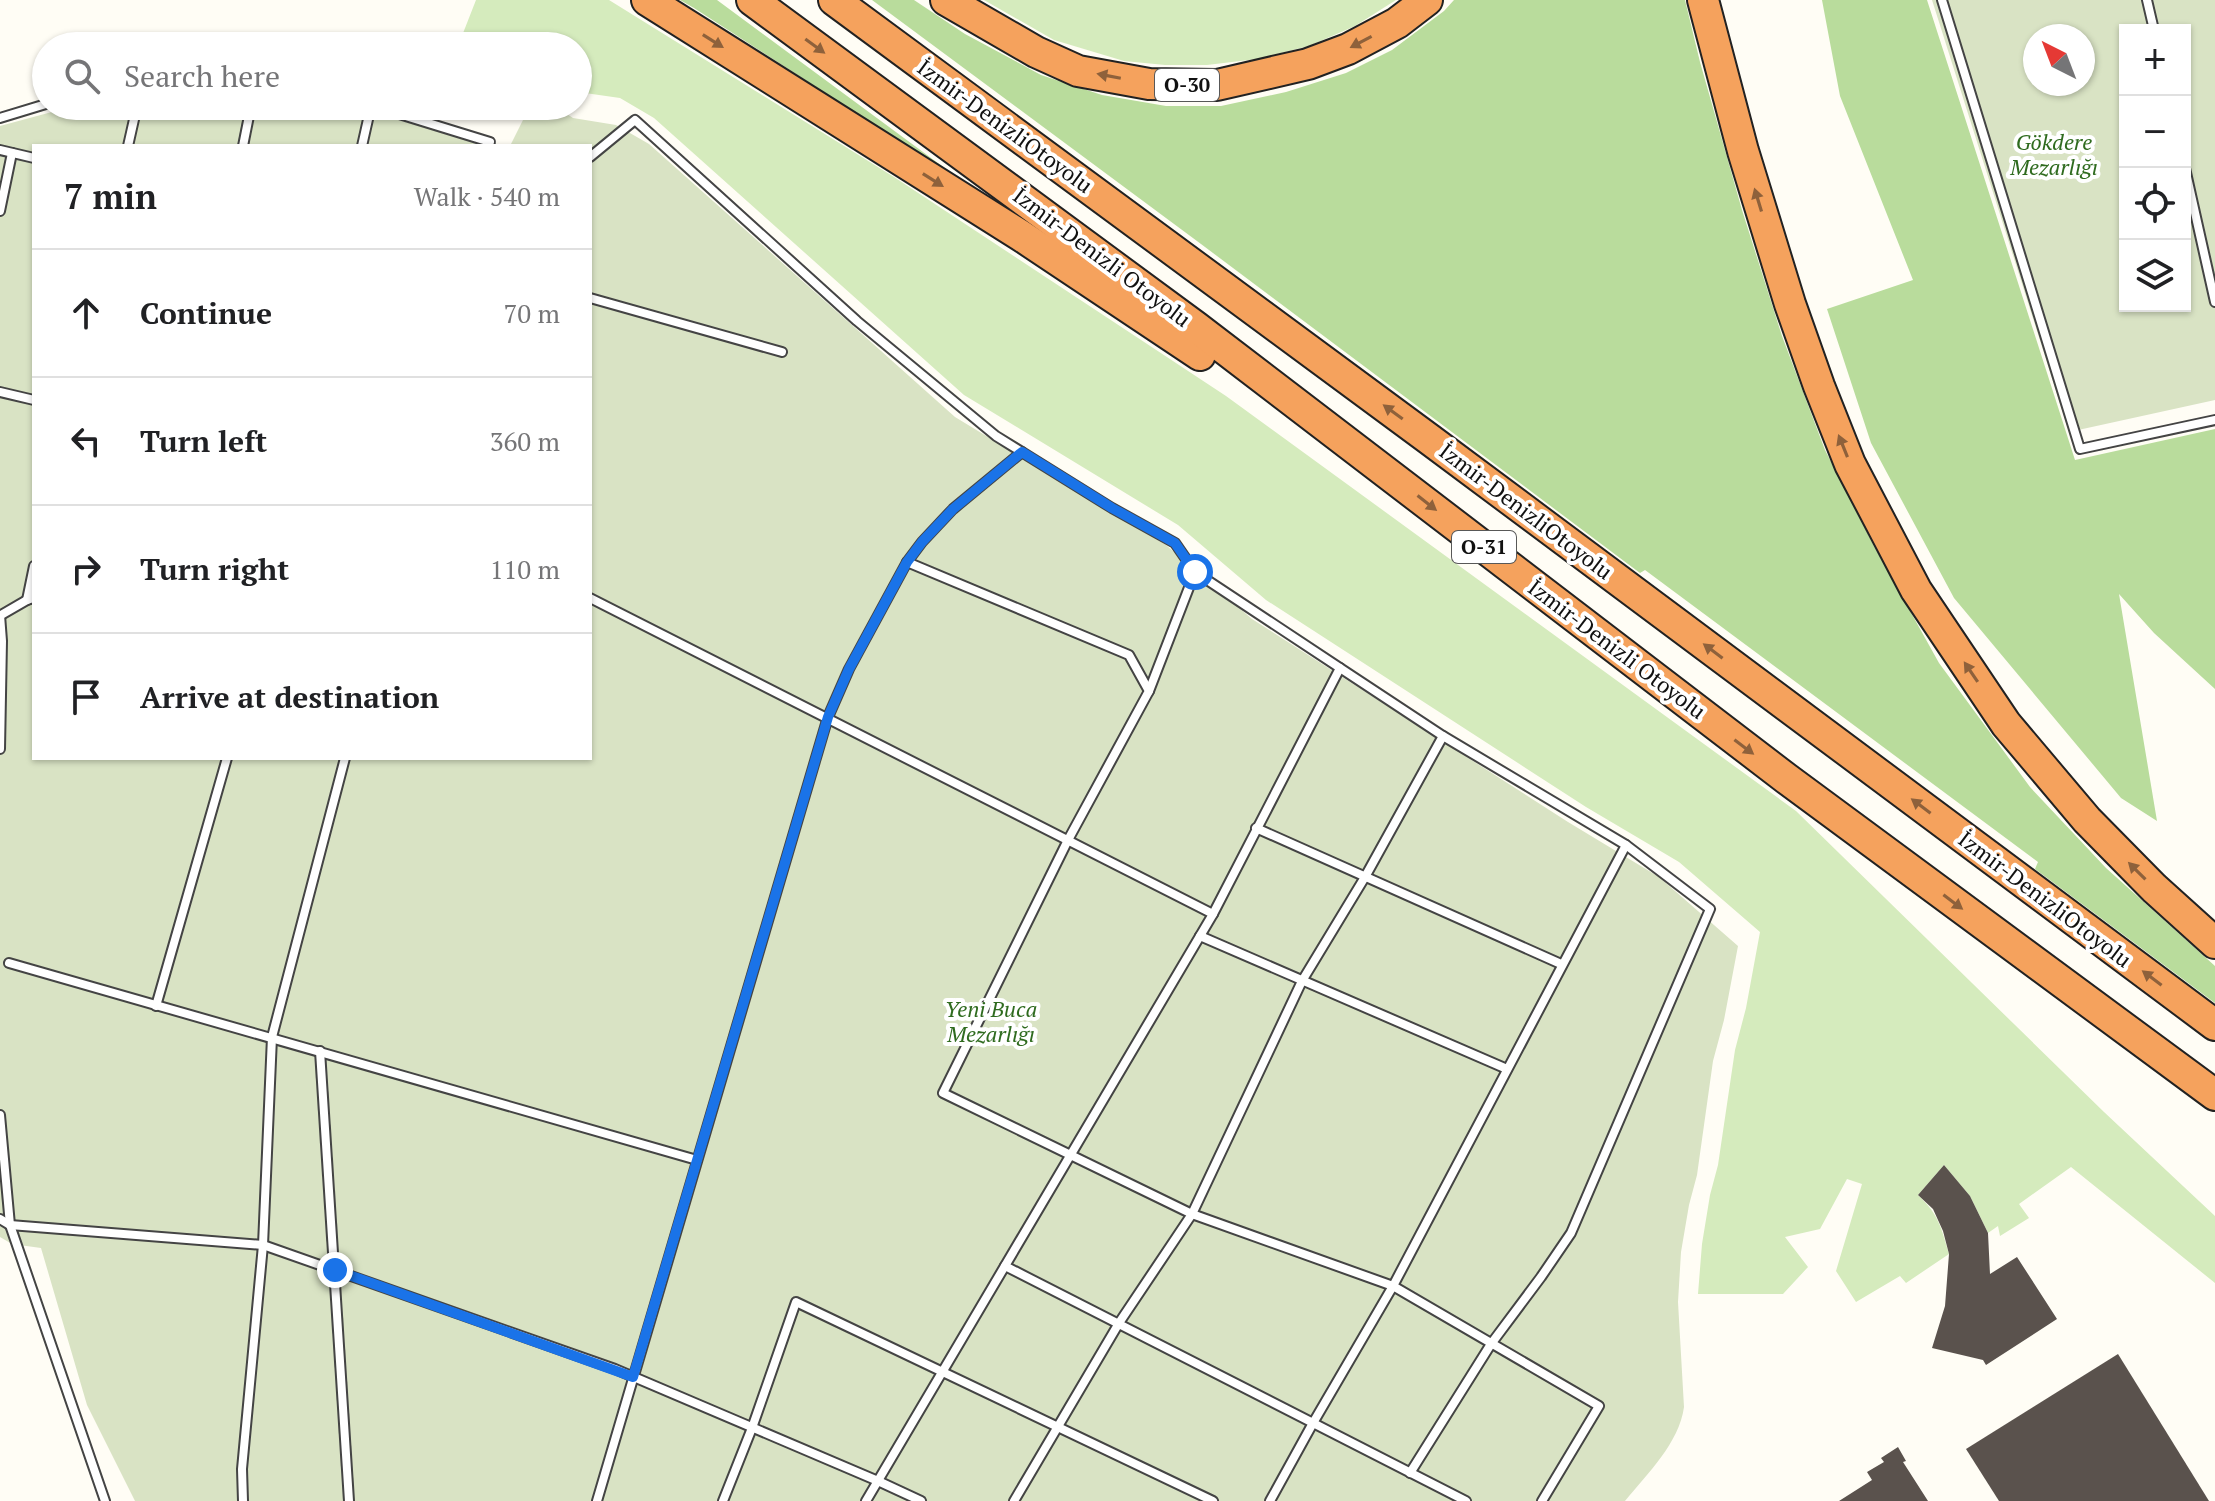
<!DOCTYPE html>
<html lang="en">
<head>
<meta charset="utf-8">
<style>
	:root { --surface:#fff; --page:#f6f6f6; --text:#202124; --muted:#757577; --line:#e0e0e0 }
	body { margin:0; font-family:"PT Serif",serif; background:var(--page); color:var(--text) }
	.controls { position:absolute; right:24px; top:24px; display:grid; overflow:hidden; border-radius:0px; box-shadow:0 2px 6px #0004 }
	.controls button { width:72px; height:72px; display:grid; place-items:center; padding:0; border:0; border-bottom:2px solid var(--line); background:var(--surface); color:var(--text); font:40px sans-serif }
	.compass { position:absolute; left:2023px; top:24px; width:72px; height:72px; border-radius:50%; background:var(--surface); box-shadow:0 2px 6px #0004; rotate:318deg }
	.stop { position:absolute; width:24px; height:24px; margin:-18px; border:6px solid #1a73e8; border-radius:50%; background:#fff }
	.stop.end { background:#1a73e8; border-color:#fff; box-shadow:0 2px 8px #0008 }
	.list { margin:0; padding:0; list-style:none }
	h2 { display:flex; justify-content:space-between; align-items:center; height:104px; margin:0; padding:0 32px; font-size:34px }
	h2 small { font-size:26px; font-weight:400; color:var(--muted) }
	.list li { display:grid; grid-template-columns:52px 1fr auto; gap:24px; align-items:center; box-sizing:border-box; height:128px; padding:0 32px; border-top:2px solid var(--line) }
	.list b { display:block; font-size:30px; white-space:nowrap }
	.list em { font-size:26px; font-style:normal; color:var(--muted) }
	.icon { flex:none; width:44px; height:44px; fill:none; stroke:currentColor; stroke-width:2; stroke-linecap:round; stroke-linejoin:round }
	.map { position:relative; flex:none; width:2215px; height:1501px; overflow:hidden }
	.search { position:absolute; background:var(--surface); box-shadow:0 2px 6px #0004; left:32px; top:32px; width:560px; height:88px; display:flex; align-items:center; gap:20px; box-sizing:border-box; padding:0 28px; border-radius:44px; color:var(--muted); font-size:30px }
	.panel { position:absolute; background:var(--surface); box-shadow:0 2px 6px #0004; left:32px; top:144px; width:560px; height:616px; border-radius:0px }
	.map>svg:first-child { display:block }
</style>
</head>
<body>
<div class="map">
<svg width="2215" height="1501" viewBox="0 0 2215 1501">
	<rect width="100%" height="100%" fill="#fffdf5"/>
	<g fill="#d5ebbd">
		<path d="M476,0H609L894,177L1226,396L1796,811L2104,1112L2215,1216V1283L2071,1167L2019,1204L2029,1218L2000,1236L1998,1226L1988,1233L1970,1196L1944,1165L1918,1195C1939,1215 1941,1227 1949,1254L1906,1283L1900,1276L1856,1302L1836,1271L1862,1184L1847,1179L1820,1229L1785,1237L1808,1267L1783,1294H1698L1702,1244L1710,1195L1718,1165L1735,1050L1746,1008L1760,932L1679,862L1586,807L1266,600L1178,525L964,395L654,118L620,98L578,92V46H458Z"/>
		<polygon points="984,0 1396,0 1355,26 1309,46 1257,59 1207,65 1165,65 1124,61 1054,40"/>
	</g>
	<g fill="#b9dc9c">
		<polygon points="680,0 717,0 965,183 694,8"/>
		<polygon points="872,0 914,0 965,34 1041,75 1102,95 1166,106 1221,106 1286,92 1346,73 1392,50 1444,11 1454,0 1685,0 1700,62 1742,210 1782,336 1825,450 1875,548 1939,663 2030,787 2106,868 2215,966 2215,1003 2035,869 2038,862 1645,570 1640,573 1201,244"/>
		<polygon points="1822,0 1927,0 2075,460 2215,429 2215,689 2154,633 2119,594 2157,821 2121,798 1954,598 1871,443 1827,309 1913,280 1840,96"/>
	</g>
	<g fill="#d9e3c4" fill-rule="evenodd">
		<path d="M1932,0H2215V400L2069,432ZM2125,30H2185V306H2125ZM2035,36H2083V84H2035Z"/>
		<path d="M74,106H347L493,146H34V758H590V146H510L530,106H555L573,118L616,125L649,144L955,417L1166,545L1252,619L1568,822L1659,877L1738,946L1724,1020L1713,1061L1697,1175L1689,1205L1681,1252L1678,1302L1684,1407C1679,1443 1648,1473 1625,1501H135L87,1405L41,1248L12,1244L0,1237V126Z"/>
	</g>
	<g fill="#5a524d">
		<polygon points="1944,1165 1970,1196 1988,1233 1990,1274 2017,1257 2057,1319 1986,1365 1983,1360 1932,1348 1945,1306 1949,1254 1943,1231 1933,1209 1918,1195"/>
		<polygon points="2118,1354 2209,1501 1999,1501 1966,1449"/>
		<polygon points="1898,1447 1906,1461 1903,1462 1928,1501 1839,1501 1872,1480 1867,1472 1884,1462 1881,1458"/>
	</g>
	<g fill="none" stroke-linecap="round" stroke-linejoin="round">
		<g stroke="#444" stroke-width="12">
			<g id="service">
				<polyline points="1942,0 2080,449 2215,420"/>
				<polyline points="2147,0 2154,30"/>
				<polyline points="373,106 490,142 488,146"/>
				<polyline points="0,118 46,104"/>
				<polyline points="128,146 137,106"/>
				<polyline points="243,146 251,106"/>
				<polyline points="362,146 371,106"/>
				<polyline points="0,150 34,158"/>
				<polyline points="590,157 635,120 857,321 996,436 1112,508 1175,543 1195,572 1149,691"/>
				<polyline points="2185,168 2215,302"/>
				<polyline points="0,211 12,153"/>
				<polyline points="590,298 782,352"/>
				<polyline points="0,392 34,400"/>
				<polyline points="907,562 1129,655 1149,691 1068,840 943,1093 1192,1214 1393,1286 1599,1406 1542,1501"/>
				<polyline points="1195,572 1340,668 1213,914"/>
				<polyline points="590,598 1213,914 866,1501"/>
				<polyline points="27,600 34,566"/>
				<polyline points="0,615 2,641 0,749"/>
				<polyline points="1,615 27,600 34,598"/>
				<polyline points="1340,668 1443,736 1626,845 1710,909 1571,1233 1541,1277 1491,1344 1410,1473"/>
				<polyline points="1256,828 1561,964"/>
				<polyline points="1200,936 1507,1069"/>
				<polyline points="9,963 697,1160"/>
				<polyline points="156,1006 227,758"/>
				<polyline points="320,1051 349,1501"/>
				<polyline points="0,1115 10,1225 105,1501"/>
				<polyline points="0,1219 10,1225 263,1245 615,1369 878,1481 921,1501"/>
				<polyline points="1005,1266 1466,1501"/>
				<polyline points="243,1501 242,1469 263,1245 272,1037 345,758"/>
				<polyline points="597,1501 828,717 849,669 907,562 922,542 953,509 1022,452"/>
				<polyline points="723,1501 752,1428 796,1302 1213,1501"/>
				<polyline points="1014,1501 1119,1323 1192,1214 1302,981 1365,877 1443,736"/>
				<polyline points="1270,1501 1313,1423 1393,1286 1626,845"/>
			</g>
		</g>
		<g stroke="#222" stroke-width="34">
			<g id="motorway">
				<polyline points="647,0 1020,235 1200,355"/>
				<polyline points="752,0 1196,327 1787,779 2215,1095"/>
				<polyline points="834,0 1429,439 2215,1025"/>
				<polyline points="946,0 1036,52 1078,71 1149,84 1217,85 1308,64 1348,49 1397,23 1427,0"/>
				<polyline points="1703,0 1743,151 1790,304 1819,386 1850,464 1916,590 2006,724 2087,820 2154,888 2215,943"/>
			</g>
		</g>
		<use href="#service" stroke="#fff" stroke-width="8"/>
		<use href="#motorway" stroke="#f5a25d" stroke-width="30"/>
	</g>
	<defs><path id="oneway-solid" d="M-6-.8H1V-3.2L6.5 0L1 3.2V.8H-6Z" transform="scale(2)"/></defs>
	<g fill="#8e613b">
		<use href="#oneway-solid" transform="translate(713 41) rotate(32)"/>
		<use href="#oneway-solid" transform="translate(1361 42) rotate(152)"/>
		<use href="#oneway-solid" transform="translate(815 46) rotate(36)"/>
		<use href="#oneway-solid" transform="translate(1109 76) rotate(-169)"/>
		<use href="#oneway-solid" transform="translate(933 180) rotate(32)"/>
		<use href="#oneway-solid" transform="translate(1758 200) rotate(-107)"/>
		<use href="#oneway-solid" transform="translate(1393 412) rotate(-144)"/>
		<use href="#oneway-solid" transform="translate(1843 446) rotate(-112)"/>
		<use href="#oneway-solid" transform="translate(1427 503) rotate(38)"/>
		<use href="#oneway-solid" transform="translate(1713 651) rotate(-143)"/>
		<use href="#oneway-solid" transform="translate(1971 672) rotate(-124)"/>
		<use href="#oneway-solid" transform="translate(1744 747) rotate(37)"/>
		<use href="#oneway-solid" transform="translate(1921 806) rotate(-143)"/>
		<use href="#oneway-solid" transform="translate(2137 871) rotate(-135)"/>
		<use href="#oneway-solid" transform="translate(1953 902) rotate(37)"/>
		<use href="#oneway-solid" transform="translate(2152 978) rotate(-143)"/>
	</g>
	<g fill="none" stroke-linecap="round" stroke-linejoin="round">
		<polyline stroke="#1a73e8" stroke-width="10" points="335,1270 633,1377 828,717 849,669 907,562 922,542 953,509 1022,452 1112,508 1175,543 1195,572"/>
	</g>
	<g text-anchor="middle" stroke-width="8" stroke-linejoin="round" paint-order="stroke">
		<g fill="#fff" stroke="#585858" stroke-width="2">
			<rect x="1155" y="69" width="64" height="32" rx="6"/>
			<rect x="1452" y="531" width="64" height="32" rx="6"/>
		</g>
		<g font-size="20" font-weight="bold" fill="#111">
			<text x="1187" y="92">O-30</text>
			<text x="1484" y="554">O-31</text>
		</g>
		<g font-size="22" fill="#111" stroke="#fff">
			<text transform="translate(1005 126) rotate(36)" y="8">İzmir-DenizliOtoyolu</text>
			<text transform="translate(1102 257) rotate(37)" y="8">İzmir-Denizli Otoyolu</text>
			<text transform="translate(1526 511) rotate(37)" y="8">İzmir-DenizliOtoyolu</text>
			<text transform="translate(1617 649) rotate(37)" y="8">İzmir-Denizli Otoyolu</text>
			<text transform="translate(2045 899) rotate(37)" y="8">İzmir-DenizliOtoyolu</text>
		</g>
		<g font-size="22" font-style="italic" fill="#2f6b1f" stroke="#fff">
			<text x="2054" y="150">Gökdere<tspan x="2054" dy="25">Mezarlığı</tspan></text>
			<text x="991" y="1017">Yeni Buca<tspan x="991" dy="25">Mezarlığı</tspan></text>
		</g>
	</g>
</svg>
<div class="controls">
<button>+</button>
<button>−</button>
<button><svg class="icon" aria-label="locate" viewBox="0 0 24 24"><circle cx="12" cy="12" r="6"/><path d="M12 2v4M12 18v4M2 12h4M18 12h4"/></svg></button>
<button><svg class="icon" aria-label="layers" viewBox="0 0 24 24"><path d="M12 4l9 5-9 5-9-5zM3 14l9 5 9-5"/></svg></button>
</div>
<svg class="compass" viewBox="-18 -18 36 36"><path d="M0-13l5 13h-10z" fill="#e53935"/><path d="M0 13l5-13h-10z" fill="#757577"/></svg>
<div class="stop" style="left:1195px;top:572px"></div>
<div class="stop end" style="left:335px;top:1270px"></div>
<div class="search"><svg class="icon" aria-label="search" viewBox="0 0 24 24"><circle cx="10" cy="10" r="6"/><path d="M15 15l6 6"/></svg>Search here</div>
<section class="panel">
<h2>7 min<small>Walk · 540 m</small></h2>
<ul class="list">
<li><svg class="icon" aria-label="ahead" viewBox="0 0 24 24"><path d="M12 20V5M6 11l6-6 6 6"/></svg><div><b>Continue</b></div><em>70 m</em></li>
<li><svg class="icon" aria-label="left" viewBox="0 0 24 24"><path d="M17 20v-9H6M10 6l-5 5 5 5"/></svg><div><b>Turn left</b></div><em>360 m</em></li>
<li><svg class="icon" aria-label="right" viewBox="0 0 24 24"><path d="M7 20v-9h11M14 6l5 5-5 5"/></svg><div><b>Turn right</b></div><em>110 m</em></li>
<li><svg class="icon" aria-label="arrive" viewBox="0 0 24 24"><path d="M6 21V4h12l-3 4 3 4H6"/></svg><div><b>Arrive at destination</b></div></li>
</ul>
</section>
</div>
</body>
</html>
